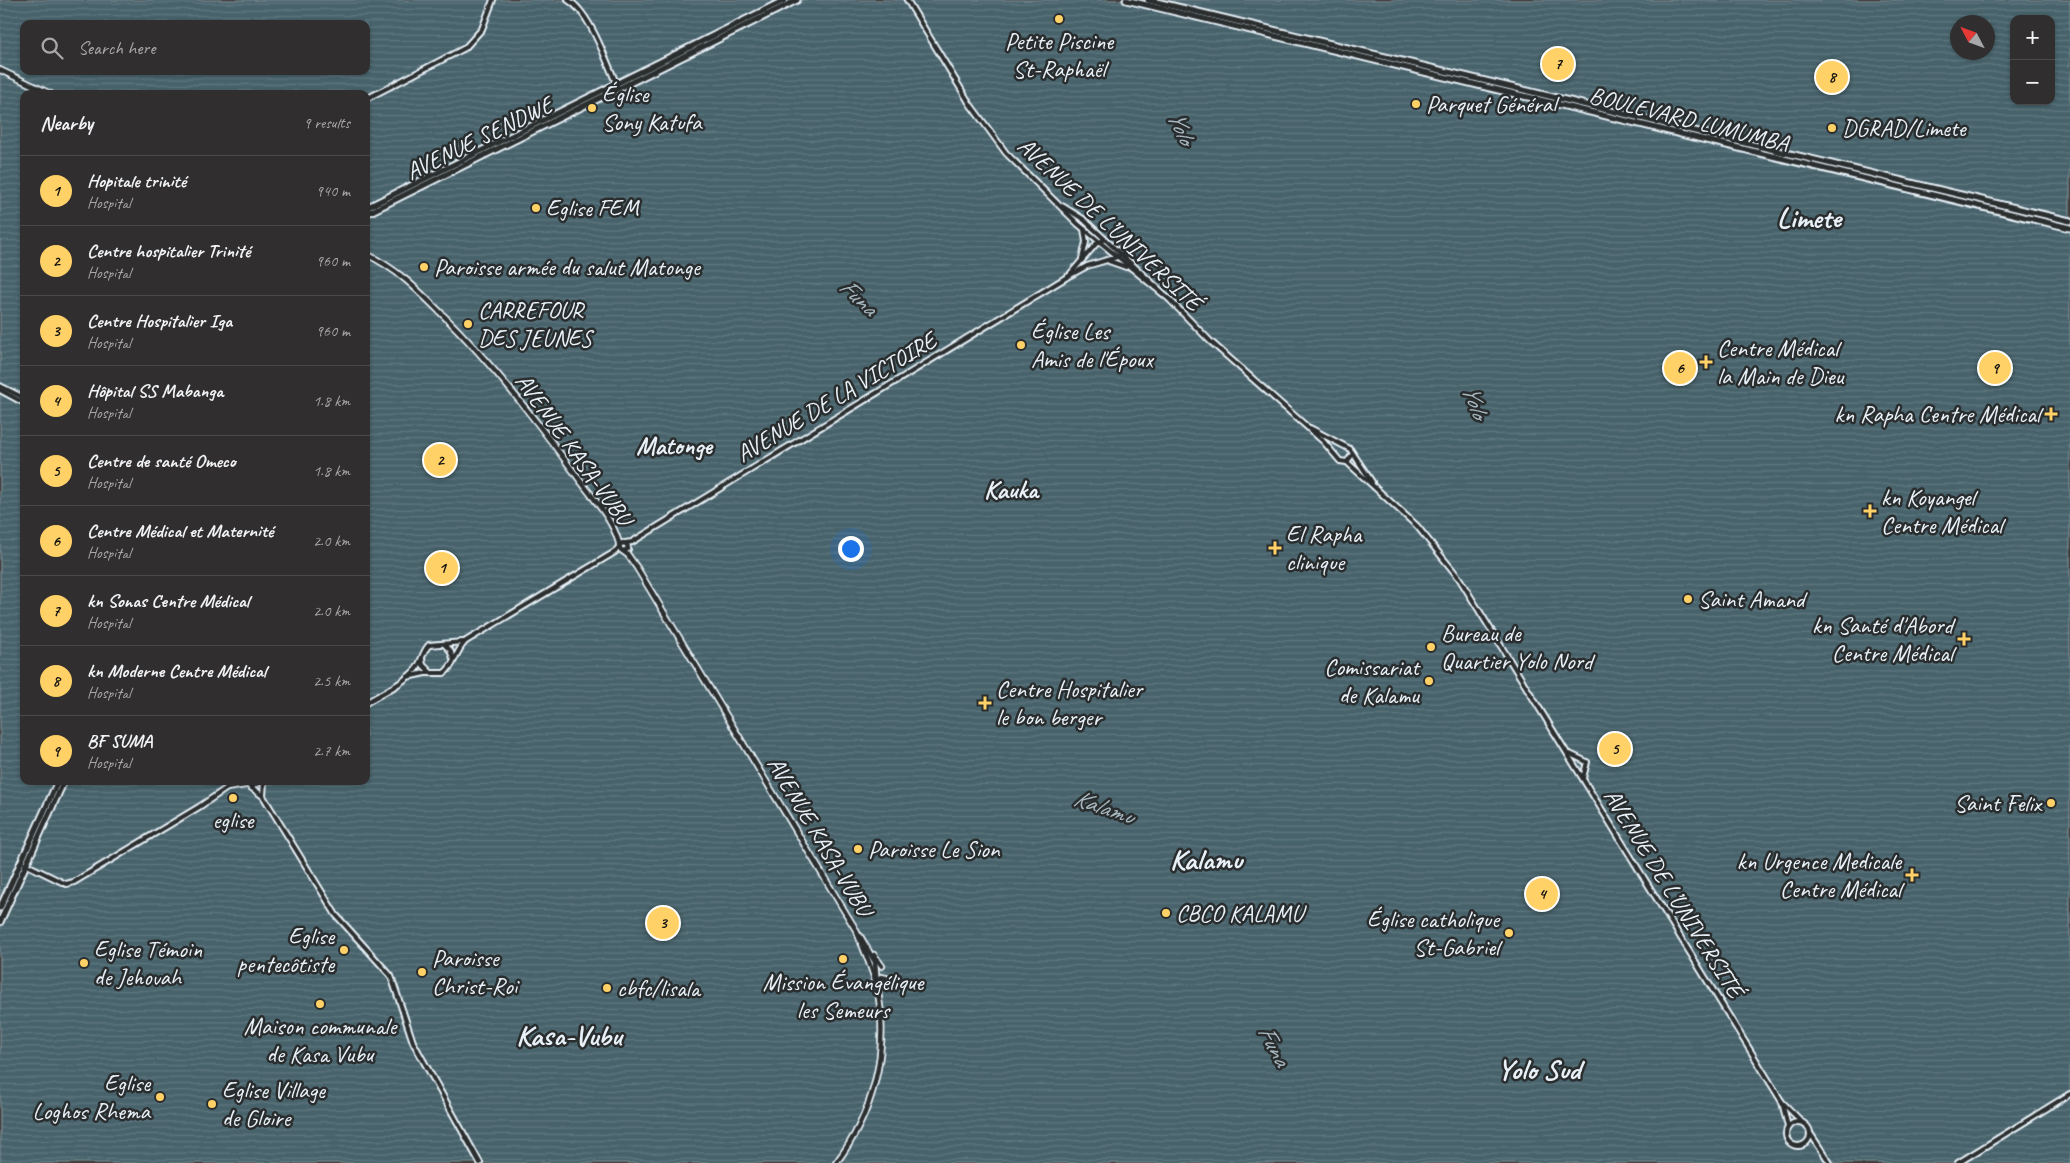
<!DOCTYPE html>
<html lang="en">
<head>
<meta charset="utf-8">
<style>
	:root { --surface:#302e2e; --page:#383636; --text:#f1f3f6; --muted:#a8a8aa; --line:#4b4a4a; --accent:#ffd166 }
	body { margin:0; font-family:Caveat,sans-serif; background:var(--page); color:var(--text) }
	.controls { position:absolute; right:15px; top:15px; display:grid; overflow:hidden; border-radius:10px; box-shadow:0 1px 4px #0004 }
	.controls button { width:45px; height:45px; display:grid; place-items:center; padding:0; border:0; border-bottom:1px solid var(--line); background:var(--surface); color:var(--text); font:25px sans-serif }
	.compass { position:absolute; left:1950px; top:15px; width:45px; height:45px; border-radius:50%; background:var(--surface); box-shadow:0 1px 4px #0004; rotate:311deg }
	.you { position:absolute; left:850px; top:548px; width:18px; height:18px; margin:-12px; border:4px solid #fff; border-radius:50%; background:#1a73e8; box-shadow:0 0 0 8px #1a73e833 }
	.badge { display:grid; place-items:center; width:32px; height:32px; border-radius:50%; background:var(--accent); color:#111; font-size:16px; font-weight:700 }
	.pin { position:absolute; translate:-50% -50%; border:2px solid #fff; box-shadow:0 1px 5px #0006 }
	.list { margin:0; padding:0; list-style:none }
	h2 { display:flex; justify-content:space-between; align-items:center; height:65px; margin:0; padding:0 20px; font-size:21px }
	h2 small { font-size:16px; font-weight:400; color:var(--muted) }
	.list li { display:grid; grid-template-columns:32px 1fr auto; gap:15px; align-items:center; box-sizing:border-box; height:70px; padding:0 20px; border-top:1px solid var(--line) }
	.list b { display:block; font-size:19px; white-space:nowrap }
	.list p { margin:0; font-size:16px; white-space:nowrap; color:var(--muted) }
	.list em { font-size:16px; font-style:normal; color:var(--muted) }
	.icon { flex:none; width:28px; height:28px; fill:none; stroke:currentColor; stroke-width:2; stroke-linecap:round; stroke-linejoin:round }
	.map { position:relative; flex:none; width:2070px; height:1163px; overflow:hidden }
	.search { position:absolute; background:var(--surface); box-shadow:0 1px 4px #0004; left:20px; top:20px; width:350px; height:55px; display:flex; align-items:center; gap:12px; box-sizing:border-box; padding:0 18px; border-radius:10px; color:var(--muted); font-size:19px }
	.panel { position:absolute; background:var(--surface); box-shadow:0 1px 4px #0004; left:20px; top:90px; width:350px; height:695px; border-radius:10px }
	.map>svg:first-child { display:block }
</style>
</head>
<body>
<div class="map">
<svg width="2070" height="1163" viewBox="0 0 2070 1163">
	<defs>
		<pattern id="water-rules" width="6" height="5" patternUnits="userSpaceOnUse" patternTransform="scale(1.25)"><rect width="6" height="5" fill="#47626b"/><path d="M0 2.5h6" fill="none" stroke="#627981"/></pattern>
	</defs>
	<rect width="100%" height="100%" fill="#403e3d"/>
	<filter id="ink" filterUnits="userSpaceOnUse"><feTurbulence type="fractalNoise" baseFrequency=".02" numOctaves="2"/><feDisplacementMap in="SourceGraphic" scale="10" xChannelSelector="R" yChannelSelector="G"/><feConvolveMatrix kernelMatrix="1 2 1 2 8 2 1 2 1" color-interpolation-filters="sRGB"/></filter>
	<g filter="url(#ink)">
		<path fill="url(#water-rules)" stroke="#879ba3" fill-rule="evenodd" d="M0,0H2070V1163H0ZM2014,19H2051V101H2014ZM1958,22H1988V52H1958ZM24,24H366V71H24ZM24,94H366V781H24Z"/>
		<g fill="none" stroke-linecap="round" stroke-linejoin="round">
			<g stroke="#e8f1f8" stroke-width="8">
				<g id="secondary">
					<path d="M568,0C590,12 606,61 617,85"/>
					<polyline points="907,0 970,104 1006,153 1078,224 1169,299 1210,341 1323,441 1340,461 1347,462 1352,455"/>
					<polyline points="366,99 465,48 482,29 493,0"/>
					<polyline points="1062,206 1083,219 1164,294"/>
					<polyline points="1082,259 1086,242 1084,229"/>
					<polyline points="1109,261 1126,267"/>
					<polyline points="1071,273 1096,244 1105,239"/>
					<polyline points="0,386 24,398"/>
					<polyline points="0,390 24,403"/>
					<polyline points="1310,428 1350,449 1372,482"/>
					<polyline points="1347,462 1417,526 1459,578 1782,1102 1804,1124"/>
					<polyline points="625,543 632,542 1067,277 1087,266 1117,257 1122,253"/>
					<polyline points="445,645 450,650 453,658"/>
					<polyline points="422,659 423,665 431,673"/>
					<path d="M407,677L425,673H444C455,666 455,651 466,641L615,552L619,547"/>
					<path d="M366,703C382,693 403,684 416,669C422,662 422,652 429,645L463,642"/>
					<polyline points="1570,754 1587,762 1583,778"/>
					<polyline points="242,781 253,786 261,781"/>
					<polyline points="249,786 263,796 336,915 391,976 413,1042 480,1163"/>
					<polyline points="227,788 246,785"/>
					<polyline points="263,796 264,781"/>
					<polyline points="25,864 66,884 74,882 199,807 227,788 233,781"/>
					<polyline points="1782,1102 1788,1127"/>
					<circle cx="1798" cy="1134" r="12"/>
					<polyline points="1810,1133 1830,1163"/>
					<polyline points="1958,1163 2070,1094"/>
				</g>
			</g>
			<g stroke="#e8f1f8" stroke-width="8">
				<g id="primary">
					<polyline points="0,70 51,94"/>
					<path d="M366,254C396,268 417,289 440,312C491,362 535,418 576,475C591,496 617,523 620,549L628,555L637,568L856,930C864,950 874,971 878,992C889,1053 873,1114 836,1163"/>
					<polyline points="619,545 623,543 627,544 628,549 623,551"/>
					<polyline points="860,936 875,962 877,984"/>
					<polyline points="874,955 882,966"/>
					<polyline points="877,980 881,977 886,978"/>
				</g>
			</g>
			<g stroke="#e8f1f8" stroke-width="9">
				<g id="trunk">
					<polyline points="1126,0 2070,228"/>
					<polyline points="1148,0 2070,221"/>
					<polyline points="366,208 785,0"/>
					<polyline points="366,214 797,0"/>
					<polyline points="0,908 58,781"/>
					<polyline points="0,922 64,781"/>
				</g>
			</g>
			<use href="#secondary" stroke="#2a2d2e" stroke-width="4"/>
			<use href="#primary" stroke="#2a2d2e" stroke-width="4.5"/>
			<use href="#trunk" stroke="#2a2d2e" stroke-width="5"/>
		</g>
	</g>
	<g fill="#ffd166" stroke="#2a2d2e" stroke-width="2">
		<circle cx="1059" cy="19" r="5"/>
		<circle cx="1416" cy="104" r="5"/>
		<circle cx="592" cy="108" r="5"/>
		<circle cx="1832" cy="128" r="5"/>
		<circle cx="536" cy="208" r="5"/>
		<circle cx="424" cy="267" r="5"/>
		<circle cx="468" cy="324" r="5"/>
		<circle cx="1021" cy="345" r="5"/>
		<path d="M1703.5 354.5h5v5h5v5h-5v5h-5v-5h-5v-5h5z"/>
		<path d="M2048.5 406.5h5v5h5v5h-5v5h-5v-5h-5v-5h5z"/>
		<path d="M1867.5 503.5h5v5h5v5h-5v5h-5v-5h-5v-5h5z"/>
		<path d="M1272.5 540.5h5v5h5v5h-5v5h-5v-5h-5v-5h5z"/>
		<circle cx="1688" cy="599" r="5"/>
		<path d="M1961.5 631.5h5v5h5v5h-5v5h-5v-5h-5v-5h5z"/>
		<circle cx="1431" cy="647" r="5"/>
		<circle cx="1429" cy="681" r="5"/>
		<path d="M982.5 695.5h5v5h5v5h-5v5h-5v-5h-5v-5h5z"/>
		<circle cx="233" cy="798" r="5"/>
		<circle cx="2051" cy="803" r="5"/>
		<circle cx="858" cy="849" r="5"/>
		<path d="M1909.5 867.5h5v5h5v5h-5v5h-5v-5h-5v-5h5z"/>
		<circle cx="1166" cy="913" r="5"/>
		<circle cx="1509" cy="933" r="5"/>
		<circle cx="344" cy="950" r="5"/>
		<circle cx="843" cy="959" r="5"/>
		<circle cx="84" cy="963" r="5"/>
		<circle cx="422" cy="972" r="5"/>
		<circle cx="607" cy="988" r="5"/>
		<circle cx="320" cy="1004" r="5"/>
		<circle cx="160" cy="1097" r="5"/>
		<circle cx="212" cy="1104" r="5"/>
	</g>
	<g text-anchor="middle" stroke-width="5" stroke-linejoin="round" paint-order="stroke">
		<g font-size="24" fill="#e8f1f8" stroke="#2a2d2e" text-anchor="start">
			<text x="1059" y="49" text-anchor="middle">Petite Piscine<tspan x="1059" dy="28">St-Raphaël</tspan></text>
			<text x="602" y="102">Église<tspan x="602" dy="28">Sony Katufa</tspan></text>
			<text x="1426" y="112">Parquet Général</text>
			<text x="1842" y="136">DGRAD/Limete</text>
			<text x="546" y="216">Eglise FEM</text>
			<text x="434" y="275">Paroisse armée du salut Matonge</text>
			<text x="478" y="318">CARREFOUR<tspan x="478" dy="28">DES JEUNES</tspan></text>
			<text x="1031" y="339">Église Les<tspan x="1031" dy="28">Amis de l'Époux</tspan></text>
			<text x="1717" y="356">Centre Médical<tspan x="1717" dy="28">la Main de Dieu</tspan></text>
			<text x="2040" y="422" text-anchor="end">kn Rapha Centre Médical</text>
			<text x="1881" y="505">kn Koyangel<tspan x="1881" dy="28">Centre Médical</tspan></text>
			<text x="1286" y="542">El Rapha<tspan x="1286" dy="28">clinique</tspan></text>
			<text x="1698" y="607">Saint Amand</text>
			<text x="1953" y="633" text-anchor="end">kn Santé d'Abord<tspan x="1953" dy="28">Centre Médical</tspan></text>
			<text x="1441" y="641">Bureau de<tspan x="1441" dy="28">Quartier Yolo Nord</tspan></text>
			<text x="1419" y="675" text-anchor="end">Comissariat<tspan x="1419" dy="28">de Kalamu</tspan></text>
			<text x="996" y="697">Centre Hospitalier<tspan x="996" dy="28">le bon berger</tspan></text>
			<text x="2041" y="811" text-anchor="end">Saint Felix</text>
			<text x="233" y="828" text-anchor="middle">eglise</text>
			<text x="868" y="857">Paroisse Le Sion</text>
			<text x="1901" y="869" text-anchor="end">kn Urgence Medicale<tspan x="1901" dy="28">Centre Médical</tspan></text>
			<text x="1176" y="921">CBCO KALAMU</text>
			<text x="1499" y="927" text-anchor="end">Église catholique<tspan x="1499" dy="28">St-Gabriel</tspan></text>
			<text x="334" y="944" text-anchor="end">Eglise<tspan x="334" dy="28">pentecôtiste</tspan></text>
			<text x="94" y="957">Eglise Témoin<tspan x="94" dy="28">de Jehovah</tspan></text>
			<text x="432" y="966">Paroisse<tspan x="432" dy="28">Christ-Roi</tspan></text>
			<text x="843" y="990" text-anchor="middle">Mission Évangélique<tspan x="843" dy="28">les Semeurs</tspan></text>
			<text x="617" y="996">cbfc/lisala</text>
			<text x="320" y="1034" text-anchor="middle">Maison communale<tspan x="320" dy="28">de Kasa Vubu</tspan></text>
			<text x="150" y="1091" text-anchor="end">Eglise<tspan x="150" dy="28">Loghos Rhema</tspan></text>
			<text x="222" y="1098">Eglise Village<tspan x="222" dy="28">de Gloire</tspan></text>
		</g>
		<g font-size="24" fill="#e8f1f8" stroke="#2a2d2e">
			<text transform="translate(1689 119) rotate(14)" y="8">BOULEVARD LUMUMBA</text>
			<text transform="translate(479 138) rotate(-26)" y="8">AVENUE SENDWE</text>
			<text transform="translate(1110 224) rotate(43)" y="8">AVENUE DE L’UNIVERSITÉ</text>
			<text transform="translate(836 397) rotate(-31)" y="8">AVENUE DE LA VICTOIRE</text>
			<text transform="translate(574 449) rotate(54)" y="8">AVENUE KASA-VUBU</text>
			<text transform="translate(820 836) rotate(59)" y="8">AVENUE KASA-VUBU</text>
			<text transform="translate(1674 893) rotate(58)" y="8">AVENUE DE L’UNIVERSITÉ</text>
		</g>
		<g font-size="25" font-style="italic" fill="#a8b8c0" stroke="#2a2d2e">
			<text transform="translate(1182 127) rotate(67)" y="9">Yolo</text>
			<text transform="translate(859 296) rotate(43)" y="9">Funa</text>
			<text transform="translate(1476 401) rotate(71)" y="9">Yolo</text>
			<text transform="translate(1104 806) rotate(19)" y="9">Kalamu</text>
			<text transform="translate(1275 1045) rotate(62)" y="9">Funa</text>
		</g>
		<g font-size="25" font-weight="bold" fill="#e8f1f8" stroke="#2a2d2e">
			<text x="674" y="454">Matonge</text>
		</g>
		<g font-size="26" font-weight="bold" fill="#e8f1f8" stroke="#2a2d2e">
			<text x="1011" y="498">Kauka</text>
		</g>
		<g font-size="29" font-weight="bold" fill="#e8f1f8" stroke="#2a2d2e">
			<text x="1809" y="227">Limete</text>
			<text x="1206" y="869">Kalamu</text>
			<text x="569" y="1045">Kasa-Vubu</text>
			<text x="1539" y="1079">Yolo Sud</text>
		</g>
	</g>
</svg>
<div class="controls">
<button>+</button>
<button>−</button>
</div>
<svg class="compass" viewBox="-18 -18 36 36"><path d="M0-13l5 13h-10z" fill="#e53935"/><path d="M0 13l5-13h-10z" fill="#a8a8aa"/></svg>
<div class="you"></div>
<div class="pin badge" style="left:442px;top:568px">1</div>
<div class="pin badge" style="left:440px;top:460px">2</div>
<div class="pin badge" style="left:663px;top:923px">3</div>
<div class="pin badge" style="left:1542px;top:894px">4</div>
<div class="pin badge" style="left:1615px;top:749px">5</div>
<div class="pin badge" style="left:1680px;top:368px">6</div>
<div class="pin badge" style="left:1558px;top:64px">7</div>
<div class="pin badge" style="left:1832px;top:77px">8</div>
<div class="pin badge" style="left:1995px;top:368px">9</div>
<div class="search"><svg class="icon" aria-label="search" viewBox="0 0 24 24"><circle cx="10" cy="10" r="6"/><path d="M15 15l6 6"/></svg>Search here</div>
<section class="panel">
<h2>Nearby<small>9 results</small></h2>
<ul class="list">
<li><span class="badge">1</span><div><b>Hopitale trinité</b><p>Hospital</p></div><em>940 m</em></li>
<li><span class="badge">2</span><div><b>Centre hospitalier Trinité</b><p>Hospital</p></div><em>960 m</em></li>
<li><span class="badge">3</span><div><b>Centre Hospitalier Iga</b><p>Hospital</p></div><em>960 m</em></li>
<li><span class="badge">4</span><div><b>Hôpital SS Mabanga</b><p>Hospital</p></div><em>1.8 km</em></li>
<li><span class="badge">5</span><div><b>Centre de santé Omeco</b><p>Hospital</p></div><em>1.8 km</em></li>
<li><span class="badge">6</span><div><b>Centre Médical et Maternité</b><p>Hospital</p></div><em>2.0 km</em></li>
<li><span class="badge">7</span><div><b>kn Sonas Centre Médical</b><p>Hospital</p></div><em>2.0 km</em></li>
<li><span class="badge">8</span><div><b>kn Moderne Centre Médical</b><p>Hospital</p></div><em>2.5 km</em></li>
<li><span class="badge">9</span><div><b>BF SUMA</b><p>Hospital</p></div><em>2.7 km</em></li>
</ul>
</section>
</div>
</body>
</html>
